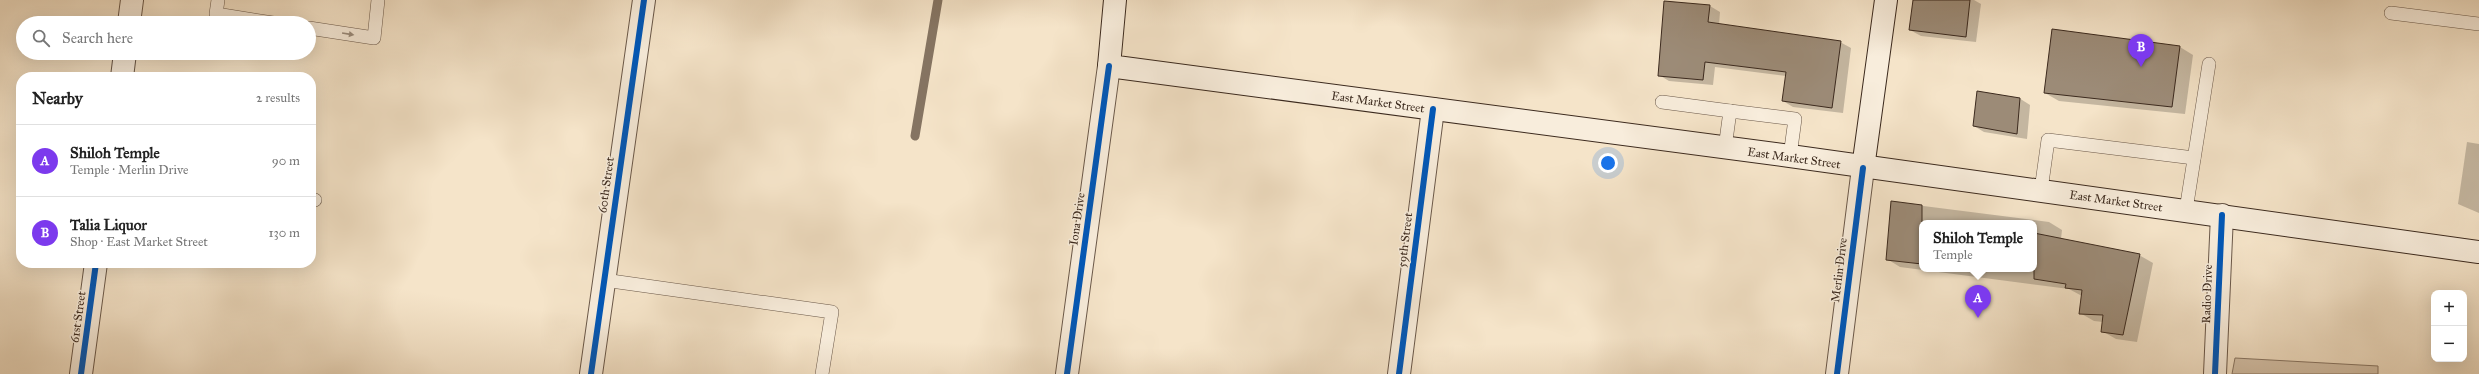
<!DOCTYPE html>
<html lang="en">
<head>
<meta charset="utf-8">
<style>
	:root { --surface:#fff; --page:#f2f2f2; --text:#222; --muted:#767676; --line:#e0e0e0; --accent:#7c3aed }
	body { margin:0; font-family:"IM FELL Great Primer",serif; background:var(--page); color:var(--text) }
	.controls { position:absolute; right:12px; bottom:12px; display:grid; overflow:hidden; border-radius:8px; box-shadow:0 4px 16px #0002 }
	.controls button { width:36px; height:36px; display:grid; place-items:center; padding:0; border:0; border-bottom:1px solid var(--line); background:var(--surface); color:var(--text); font:20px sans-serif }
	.you { position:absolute; left:1608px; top:163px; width:14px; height:14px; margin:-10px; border:3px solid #fff; border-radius:50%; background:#1a73e8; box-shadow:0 0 0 6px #1a73e833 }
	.badge { display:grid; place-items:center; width:26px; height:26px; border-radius:50%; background:var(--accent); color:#fff; font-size:13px; font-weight:700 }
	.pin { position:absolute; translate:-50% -33px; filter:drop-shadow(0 1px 2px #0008) }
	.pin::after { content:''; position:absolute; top:21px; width:14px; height:12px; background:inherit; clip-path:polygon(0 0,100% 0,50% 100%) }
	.popup { position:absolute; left:1919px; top:220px; width:118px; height:52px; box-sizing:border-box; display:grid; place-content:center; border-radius:8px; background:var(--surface); filter:drop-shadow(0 1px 3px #0005); font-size:13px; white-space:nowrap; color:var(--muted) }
	.popup b { font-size:15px; color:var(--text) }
	.popup::after { content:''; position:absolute; left:50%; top:100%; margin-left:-8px; border:8px solid transparent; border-top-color:var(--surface) }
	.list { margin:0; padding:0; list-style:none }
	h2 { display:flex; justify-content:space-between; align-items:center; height:52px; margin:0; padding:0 16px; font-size:17px }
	h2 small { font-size:13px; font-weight:400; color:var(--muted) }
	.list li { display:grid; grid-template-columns:26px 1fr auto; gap:12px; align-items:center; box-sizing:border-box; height:72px; padding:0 16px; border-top:1px solid var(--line) }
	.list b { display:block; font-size:15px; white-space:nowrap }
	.list p { margin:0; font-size:13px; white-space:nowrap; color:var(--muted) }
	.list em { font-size:13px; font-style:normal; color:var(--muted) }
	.icon { flex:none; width:22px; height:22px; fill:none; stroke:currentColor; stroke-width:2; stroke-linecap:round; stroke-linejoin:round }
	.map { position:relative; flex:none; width:2479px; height:374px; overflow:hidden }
	.search { position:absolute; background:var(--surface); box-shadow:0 4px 16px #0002; left:16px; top:16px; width:300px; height:44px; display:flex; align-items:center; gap:10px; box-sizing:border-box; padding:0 14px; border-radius:22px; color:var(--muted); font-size:15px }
	.panel { position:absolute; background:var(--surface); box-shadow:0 4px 16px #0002; left:16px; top:72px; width:300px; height:196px; border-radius:16px }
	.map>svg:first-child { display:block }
</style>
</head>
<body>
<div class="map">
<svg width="2479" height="374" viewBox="0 0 2479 374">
	<rect width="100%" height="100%" fill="#f5e4c9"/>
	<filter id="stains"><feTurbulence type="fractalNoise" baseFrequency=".005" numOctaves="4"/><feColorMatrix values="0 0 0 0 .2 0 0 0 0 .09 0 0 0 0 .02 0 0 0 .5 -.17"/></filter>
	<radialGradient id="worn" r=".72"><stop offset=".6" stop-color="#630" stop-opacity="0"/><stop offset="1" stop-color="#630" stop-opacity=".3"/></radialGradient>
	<polygon fill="#d6c4ac" stroke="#897765" points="2235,358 2378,366 2378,374 2232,374"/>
	<g fill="#0003" fill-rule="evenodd">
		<polygon points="1914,0 1974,0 1981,4 1976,42 1921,36 1910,30"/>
		<polygon points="1710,6 1720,12 1719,25 1840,42 1851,48 1843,113 1793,107 1783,101 1786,76 1715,67 1713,85 1669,81 1659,75"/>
		<polygon points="2180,47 2193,55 2185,114 2059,101 2045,93"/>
		<polygon points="2019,98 2030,105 2027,139 1984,132 1974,126"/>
		<polygon points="2467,142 2479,144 2479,213 2458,204"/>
		<path d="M1892,202L2049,222L2062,230L2061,239L2139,255L2153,263L2137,342L2116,339L2102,331L2103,322L2094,321L2080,313L2082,296L2069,289L1900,267L1887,259ZM1922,223H2034V269H1922Z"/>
	</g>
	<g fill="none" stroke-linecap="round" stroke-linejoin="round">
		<polyline stroke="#857462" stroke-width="9" points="915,136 938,0"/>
	</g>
	<g fill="#9c8b77" stroke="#3c2a1e">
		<polygon points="1913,0 1970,0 1966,37 1909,30"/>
		<polygon points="1664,1 1710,5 1708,22 1841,41 1832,108 1782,101 1786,72 1705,62 1703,80 1658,76"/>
		<polygon points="2052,29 2180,46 2172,107 2044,93"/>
		<polygon points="1977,91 2020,98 2017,134 1973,126"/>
		<polygon points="1891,201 1922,205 1922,264 1886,260"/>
		<polygon points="2034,233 2140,254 2123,335 2101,332 2103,315 2079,314 2082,290 2065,288 2066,284 2034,279"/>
	</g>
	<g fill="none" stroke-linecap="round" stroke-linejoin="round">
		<g stroke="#6a5849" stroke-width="14">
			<g id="service">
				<polyline points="218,0 216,14 273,23"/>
				<polyline points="2391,13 2479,24"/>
				<polyline points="309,28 374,38 378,0"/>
				<polyline points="1662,102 1730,111"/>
				<polyline points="1725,148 1730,111 1795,119 1790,156"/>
				<polyline points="2041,190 2048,140 2194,158"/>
				<polyline points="311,200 315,200"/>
				<polyline points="2186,210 2209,64"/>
				<polyline points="604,280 832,312 822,374"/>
			</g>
		</g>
		<g stroke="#6a5849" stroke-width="24">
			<g id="minor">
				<polyline points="129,23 132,0"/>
				<polyline points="122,77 125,53"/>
				<polyline points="81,374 96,263"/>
				<polyline points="1399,374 1433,109"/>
				<polyline points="2215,374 2222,215"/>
			</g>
		</g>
		<g stroke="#6a5849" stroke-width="24">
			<g id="tertiary">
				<polyline points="591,374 644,0"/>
				<polyline points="1067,374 1109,66"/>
				<polyline points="1837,374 1863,168"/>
			</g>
		</g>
		<g stroke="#3c2a1e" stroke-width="24">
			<g id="secondary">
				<polyline points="1115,0 1109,66 1790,156 2479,252"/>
				<polyline points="1863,168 1886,0"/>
			</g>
		</g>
		<use href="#service" stroke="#f8eddc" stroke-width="13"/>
		<use href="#minor" stroke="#f8eddc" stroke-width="22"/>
		<use href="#tertiary" stroke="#f8eddc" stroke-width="22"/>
		<use href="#secondary" stroke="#f8eddc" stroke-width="22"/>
		<g stroke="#f8eddc" stroke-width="8">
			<g id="cycleway">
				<polyline points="81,374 96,263"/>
				<polyline points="591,374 644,0"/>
				<polyline points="1067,374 1109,66"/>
				<polyline points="1399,374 1433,109"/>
				<polyline points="1837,374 1863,168"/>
				<polyline points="2215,374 2222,215"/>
			</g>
		</g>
		<use href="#cycleway" stroke="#0057b8" stroke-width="6"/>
	</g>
	<defs><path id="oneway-solid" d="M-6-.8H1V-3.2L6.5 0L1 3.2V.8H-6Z"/></defs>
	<use fill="#9a8c7d" href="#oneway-solid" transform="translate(348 34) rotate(9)"/>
	<g text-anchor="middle" stroke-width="3" stroke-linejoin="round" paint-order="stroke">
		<g font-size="12" fill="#3c2a1e" stroke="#f8eddc">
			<text transform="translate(1378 102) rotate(8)" y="4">East Market Street</text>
			<text transform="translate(1794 158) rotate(8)" y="4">East Market Street</text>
			<text transform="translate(606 185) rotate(-82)" y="4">60th Street</text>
			<text transform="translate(2116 201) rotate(8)" y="4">East Market Street</text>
			<text transform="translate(1077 219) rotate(-82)" y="4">Iona Drive</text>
			<text transform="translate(1405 240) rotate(-83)" y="4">59th Street</text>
			<text transform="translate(1839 270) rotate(-83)" y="4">Merlin Drive</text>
			<text transform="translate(2207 294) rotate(-88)" y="4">Radio Drive</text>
			<text transform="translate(78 317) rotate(-82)" y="4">61st Street</text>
		</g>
	</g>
	<rect width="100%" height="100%" filter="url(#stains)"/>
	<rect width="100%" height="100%" fill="url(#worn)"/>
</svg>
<div class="controls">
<button>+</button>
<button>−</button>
</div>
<div class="you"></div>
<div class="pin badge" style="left:1978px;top:318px">A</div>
<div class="popup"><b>Shiloh Temple</b>Temple</div>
<div class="pin badge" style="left:2141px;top:67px">B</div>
<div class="search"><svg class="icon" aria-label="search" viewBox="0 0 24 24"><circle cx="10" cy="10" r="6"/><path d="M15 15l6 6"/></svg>Search here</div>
<section class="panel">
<h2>Nearby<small>2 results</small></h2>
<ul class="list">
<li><span class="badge">A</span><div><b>Shiloh Temple</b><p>Temple · Merlin Drive</p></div><em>90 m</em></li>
<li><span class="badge">B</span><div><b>Talia Liquor</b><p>Shop · East Market Street</p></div><em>130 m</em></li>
</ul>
</section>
</div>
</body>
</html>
